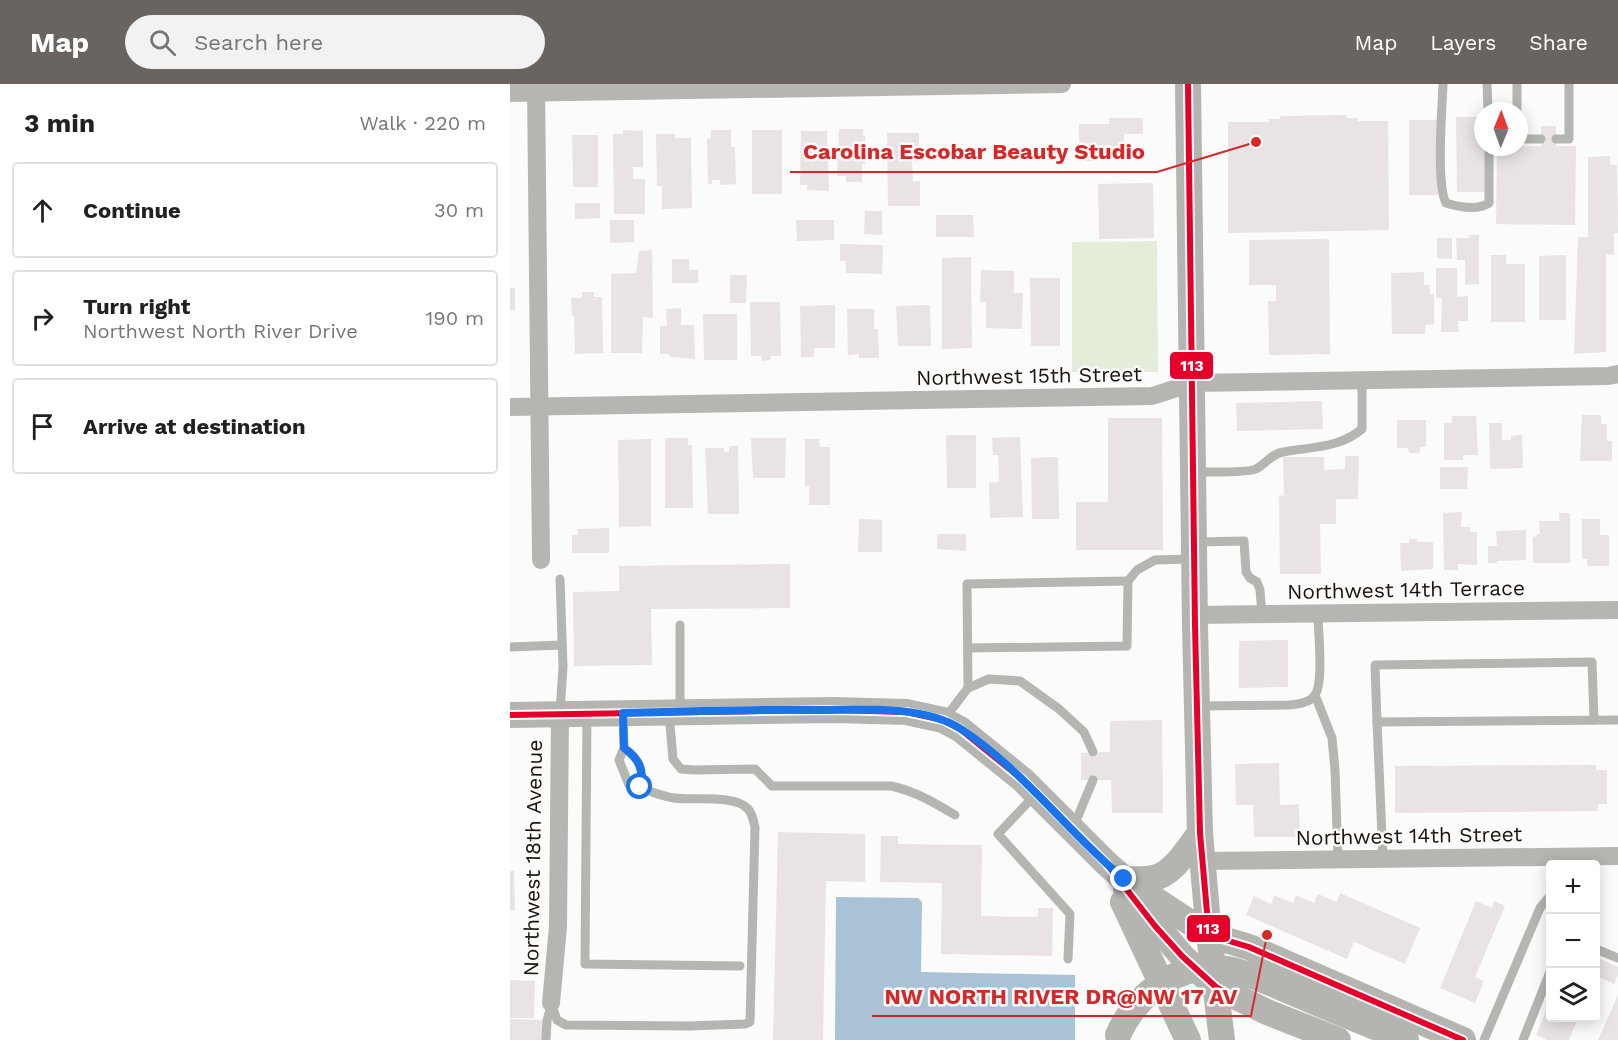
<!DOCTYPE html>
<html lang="en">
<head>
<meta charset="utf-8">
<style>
	:root { --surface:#fff; --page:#f2f2f2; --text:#202124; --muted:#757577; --line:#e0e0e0; --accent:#696460 }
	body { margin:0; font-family:"Work Sans",sans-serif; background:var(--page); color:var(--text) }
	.controls { position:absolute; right:18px; bottom:18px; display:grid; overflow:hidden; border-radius:6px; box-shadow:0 3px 15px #0003 }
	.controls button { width:54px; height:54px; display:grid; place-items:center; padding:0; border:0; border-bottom:2px solid var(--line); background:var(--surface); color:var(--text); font:30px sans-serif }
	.compass { position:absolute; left:964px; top:18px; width:54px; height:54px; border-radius:50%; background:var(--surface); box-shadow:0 3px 15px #0003; rotate:1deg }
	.stop { position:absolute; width:18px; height:18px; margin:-14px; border:4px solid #1a73e8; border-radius:50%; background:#fff }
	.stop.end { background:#1a73e8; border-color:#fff; box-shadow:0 2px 6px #0008 }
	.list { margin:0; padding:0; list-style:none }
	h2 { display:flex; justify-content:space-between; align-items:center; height:78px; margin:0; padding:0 24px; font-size:26px }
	h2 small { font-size:20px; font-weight:400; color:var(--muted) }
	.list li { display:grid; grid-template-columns:39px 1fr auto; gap:18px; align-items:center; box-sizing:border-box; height:96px; margin:0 12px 12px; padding:0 12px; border:2px solid var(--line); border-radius:6px }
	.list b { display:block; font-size:22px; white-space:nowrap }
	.list p { margin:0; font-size:20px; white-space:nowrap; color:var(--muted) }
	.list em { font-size:20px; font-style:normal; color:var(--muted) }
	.icon { flex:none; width:33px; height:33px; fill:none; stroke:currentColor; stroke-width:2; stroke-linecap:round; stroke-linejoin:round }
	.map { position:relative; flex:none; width:1108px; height:956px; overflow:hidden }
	header { display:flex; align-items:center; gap:36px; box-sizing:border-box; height:84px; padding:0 30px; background:var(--accent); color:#fff }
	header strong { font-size:28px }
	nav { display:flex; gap:33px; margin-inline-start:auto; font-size:21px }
	.search { width:420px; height:54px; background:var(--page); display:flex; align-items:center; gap:15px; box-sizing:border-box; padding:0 21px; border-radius:33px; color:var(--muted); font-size:22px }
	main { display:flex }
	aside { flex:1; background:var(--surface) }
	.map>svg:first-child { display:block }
</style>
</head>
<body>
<header>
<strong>Map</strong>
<div class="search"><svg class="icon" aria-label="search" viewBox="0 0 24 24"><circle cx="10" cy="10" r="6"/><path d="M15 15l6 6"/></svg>Search here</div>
<nav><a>Map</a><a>Layers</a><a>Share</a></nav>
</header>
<main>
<aside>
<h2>3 min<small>Walk · 220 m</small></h2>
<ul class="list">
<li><svg class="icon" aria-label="ahead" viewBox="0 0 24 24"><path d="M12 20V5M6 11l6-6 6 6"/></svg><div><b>Continue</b></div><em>30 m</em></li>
<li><svg class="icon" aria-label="right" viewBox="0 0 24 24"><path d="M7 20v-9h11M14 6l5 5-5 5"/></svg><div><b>Turn right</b><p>Northwest North River Drive</p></div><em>190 m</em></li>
<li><svg class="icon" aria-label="arrive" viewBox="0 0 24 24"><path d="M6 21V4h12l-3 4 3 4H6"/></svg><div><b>Arrive at destination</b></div></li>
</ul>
</aside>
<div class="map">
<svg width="1108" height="956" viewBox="0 0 1108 956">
	<rect width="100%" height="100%" fill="#fbfbfb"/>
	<polygon fill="#e4edda" points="647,157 648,288 562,288 562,158"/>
	<polygon fill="#a9c2d5" points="326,813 408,814 412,818 411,888 565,891 565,956 325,956"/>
	<g fill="#e9e3e6">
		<polygon points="837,31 837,34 848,34 848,37 878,37 879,146 718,149 718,38 759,38 759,35 770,35 770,32"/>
		<polygon points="946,33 973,33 973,63 976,63 977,108 947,108"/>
		<polygon points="599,34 633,34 633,50 614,50 614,77 569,77 569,40 599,40"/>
		<polygon points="899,36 929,36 928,111 899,111"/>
		<polygon points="1031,42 1046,42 1046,62 1066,62 1065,141 986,140 987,63 1031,62"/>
		<polygon points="329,45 353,45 353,52 355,52 355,80 352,80 352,98 336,98 336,92 327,92"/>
		<polygon points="113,46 133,47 133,83 123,83 123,95 135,95 135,130 104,130 103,50 113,50"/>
		<polygon points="201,46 221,46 221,63 225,63 226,100 210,101 210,96 202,96 202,100 198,100 197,55 201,55"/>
		<rect x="242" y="46" width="30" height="64"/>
		<polygon points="291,47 317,47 319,107 297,106 297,101 290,101"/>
		<polygon points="377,49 409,49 409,78 402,77 403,98 410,97 410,122 378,122"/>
		<polygon points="146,50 165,50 165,54 181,54 182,124 152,125 152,102 147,102"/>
		<polygon points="62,51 88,51 88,103 63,103"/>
		<polygon points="1100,72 1100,81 1107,81 1108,149 1104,149 1104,171 1096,170 1096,268 1064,270 1068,153 1078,153 1078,73"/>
		<polygon points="643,99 644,154 589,155 588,100"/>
		<polygon points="65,119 90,119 90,134 65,135"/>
		<polygon points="355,127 372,127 372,151 354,150"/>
		<polygon points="426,131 463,131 464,153 426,153"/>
		<polygon points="100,136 124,136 124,158 100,159"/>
		<polygon points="286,136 324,136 324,156 287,157"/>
		<polygon points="958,151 969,151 969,200 955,201 955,176 947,176 946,154 959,154"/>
		<polygon points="927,154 942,154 942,175 927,174"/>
		<polygon points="819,155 820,270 759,271 758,217 766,217 766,201 739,201 739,156"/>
		<polygon points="330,160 373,161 372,190 336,189 336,177 330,177"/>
		<polygon points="142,166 143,234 133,233 132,269 101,269 101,190 126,189 129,167"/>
		<polygon points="981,171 996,171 996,180 1015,180 1015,238 981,238"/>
		<polygon points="1056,171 1056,236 1029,236 1029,172"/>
		<polygon points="461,173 462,264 432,265 432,174"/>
		<polygon points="162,175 179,175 179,186 188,186 188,199 162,199"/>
		<polygon points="926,184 947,184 947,213 958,212 958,237 948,237 949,248 931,248 932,214 926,214"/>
		<polygon points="471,186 504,187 504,209 513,209 512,245 476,244 476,218 470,218"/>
		<polygon points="914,188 914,201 920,201 920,211 924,210 924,240 915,241 915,250 882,250 881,189"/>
		<polygon points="220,191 237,191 236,219 220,219"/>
		<polygon points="520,194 550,194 550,262 521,262"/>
		<rect x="0" y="204" width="5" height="22"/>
		<polygon points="72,208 84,208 84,213 92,213 93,269 65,270 64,232 62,232 61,214 72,214"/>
		<polygon points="240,218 270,218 271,272 261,272 260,276 252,277 251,272 241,272"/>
		<polygon points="325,221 325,264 304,264 304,273 291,273 290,222"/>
		<polygon points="420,221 421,262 388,262 386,222"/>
		<polygon points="171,224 171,241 184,241 185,275 160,273 159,270 150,270 150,242 157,242 156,225"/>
		<polygon points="337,225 364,225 364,245 368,245 369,274 349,274 349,270 338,271"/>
		<polygon points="193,230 227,230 227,276 194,276"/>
		<polygon points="812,317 813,345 727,347 726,319"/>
		<polygon points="1072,331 1091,331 1091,340 1097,340 1097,357 1102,357 1102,377 1070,377"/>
		<polygon points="942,332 966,332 968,371 953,371 953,376 934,376 934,339 942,339"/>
		<polygon points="598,334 652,334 653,466 566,466 566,418 598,418"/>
		<polygon points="887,336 916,336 916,363 910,363 910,369 899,369 898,364 887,364"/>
		<polygon points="979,339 992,339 992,356 1001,356 1001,352 1012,351 1013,384 980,385"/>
		<polygon points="436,351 466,351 466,404 437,404"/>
		<polygon points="510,353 513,433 480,434 479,399 489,398 488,371 483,371 482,354"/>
		<polygon points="155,354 178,354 178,361 182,361 183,424 155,424"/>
		<polygon points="241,354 276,354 275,394 243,394"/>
		<polygon points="141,355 141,442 109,443 108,356"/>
		<polygon points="295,355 309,355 310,363 320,363 320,421 299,421 299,402 295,402"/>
		<polygon points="219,362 228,362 229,430 198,430 195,364 214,364 214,368 219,368"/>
		<polygon points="835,372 849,372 848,415 826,415 826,440 810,440 811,490 770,490 769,411 774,412 773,373 814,373 814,386 835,385"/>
		<polygon points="548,373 549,435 522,435 521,374"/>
		<polygon points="930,383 958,383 957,405 930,405"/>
		<polygon points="952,428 951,443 960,443 960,448 967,448 967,481 948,480 948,486 934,486 933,429"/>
		<polygon points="1049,429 1060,429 1060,479 1023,479 1023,453 1027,453 1027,450 1030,450 1029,437 1049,437"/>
		<polygon points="349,435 372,436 372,468 348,468"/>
		<polygon points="1072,435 1090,435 1090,451 1099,451 1099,482 1077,482 1077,475 1072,475"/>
		<polygon points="99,444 99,469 62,469 62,451 68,451 67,445"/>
		<polygon points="1016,446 1016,476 987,477 987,479 978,479 978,462 987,462 986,447"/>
		<polygon points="427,450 456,450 456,467 427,465"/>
		<polygon points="899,455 907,455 907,458 923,458 923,485 891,487 890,459 899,459"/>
		<polygon points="280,480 280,524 141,525 142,581 64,582 63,508 109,507 109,482"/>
		<polygon points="778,556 778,603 729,604 729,557"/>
		<polygon points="652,636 653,729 602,729 601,696 571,696 571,669 600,668 600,637"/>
		<polygon points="769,679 770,721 789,720 790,753 744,753 743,721 726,721 725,680"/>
		<polygon points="1086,681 1086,686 1097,686 1097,720 1088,720 1088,727 885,729 885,682"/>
		<polygon points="268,748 355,750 355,798 316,797 313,956 263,956"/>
		<polygon points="371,752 388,752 388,760 472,761 471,832 528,833 528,824 543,824 542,872 431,870 432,799 370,798"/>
		<polygon points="0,787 4,787 5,826 0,826"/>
		<polygon points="830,809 910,844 895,880 844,858 837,875 736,831 744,812 761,820 764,811 783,819 786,811 804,819 808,810 827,818"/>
		<polygon points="966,817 982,824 984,817 995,822 965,893 974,897 965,919 930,904"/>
		<polygon points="1086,873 1108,883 1108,891 1104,900 1086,892"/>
		<polygon points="0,896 25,897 24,934 0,934"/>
		<polygon points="1108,911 1108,956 1088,956"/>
		<polygon points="1040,917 1040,934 1068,934 1059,956 1037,956 1026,951"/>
		<polygon points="0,935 33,936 32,956 0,956"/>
	</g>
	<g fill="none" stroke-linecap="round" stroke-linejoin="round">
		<g stroke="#b4b6b2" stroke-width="9">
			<path d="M933,0C932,26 926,100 936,119C949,123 967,127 979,119V63"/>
			<polyline points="977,0 978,27"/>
			<polyline points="1007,0 1007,27"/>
			<polyline points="1009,55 1031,55"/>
			<polyline points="1046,55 1059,55 1059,0"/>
			<path d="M686,388C698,388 737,389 746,385C756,380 761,370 773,368C800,363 830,364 852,345V296"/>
			<polyline points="687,458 734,457 736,488 740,494 747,498 750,506 752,530"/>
			<polyline points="170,541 170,628"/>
			<polyline points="0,563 52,561"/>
			<polyline points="458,564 617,562 618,497 627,486 645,476 683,475"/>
			<polyline points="458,604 457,500 618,497"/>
			<polyline points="805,611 822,654 825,686 828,776"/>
			<path d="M690,622L779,621C788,620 800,619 805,611C814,598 808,547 808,530"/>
			<polyline points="50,628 53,583 50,495"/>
			<path d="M159,630L163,675L171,685L184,686L245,685L262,702H381C405,707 425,719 445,731"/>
			<polyline points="77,632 75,880 230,882"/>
			<polyline points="435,634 458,604 479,595 510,597 549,625 574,648 583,668"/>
			<polyline points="867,638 865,581 1082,578 1084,636"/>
			<path d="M114,664C128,674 135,685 130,703"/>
			<polyline points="525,711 488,750 560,830 558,875"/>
			<polyline points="563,744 583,696"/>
			<polyline points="873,775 867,638 1108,636"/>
			<polyline points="1086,865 1108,874"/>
			<path d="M41,919L47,936L56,941L179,942L235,940L240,938L245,743C243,737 243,730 238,725C225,710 183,717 164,714C148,712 135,704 119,701L109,676L114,664L113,632"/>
			<polyline points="36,956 37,937 41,921"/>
			<polyline points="974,956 1030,824 1040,812"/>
			<polyline points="1013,956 1040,888"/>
		</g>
		<g stroke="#b4b6b2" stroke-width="18">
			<polyline points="26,0 31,476"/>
			<polyline points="0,9 552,0"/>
			<polyline points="0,323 642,312 683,299 1098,292 1108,290"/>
			<polyline points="685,531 1108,526"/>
			<polyline points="692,777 1108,772"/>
			<polyline points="41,919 48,843 50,631"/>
		</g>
		<g stroke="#b4b5b1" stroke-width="26">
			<polyline points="678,0 685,541 690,749 699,851 712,956"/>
			<polyline points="0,631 325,626 396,628 433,636 450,645 513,696 596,779 614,795 699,851 739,863 953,956"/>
			<path d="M614,795C624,795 634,796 643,794C663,791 678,764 690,749"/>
			<polyline points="616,806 672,872 706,903 757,928 828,956"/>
			<polyline points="613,818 678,956"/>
			<polyline points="863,942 896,956"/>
		</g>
		<path stroke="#b4b5b1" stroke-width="26" d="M608,951C627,909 669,877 717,885C741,889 764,901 786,910C812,921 837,932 863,942"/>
		<g stroke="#fbfbfb" stroke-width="10">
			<g id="bus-1">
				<polyline points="678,0 685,541 690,749 699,851 739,863 953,956"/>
				<polyline points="0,631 325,626 396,628 433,636 450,645 513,696 596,779 645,842 672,872 706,903 720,911"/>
			</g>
		</g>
		<use href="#bus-1" stroke="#e4002b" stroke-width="6"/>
	</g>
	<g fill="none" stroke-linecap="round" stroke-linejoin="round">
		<path stroke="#1a73e8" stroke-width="8" d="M130,703C135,685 128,674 114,664L113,629C176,627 240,625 304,626C348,626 412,620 451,645C513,686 558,748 614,795"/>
	</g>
	<g text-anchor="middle" stroke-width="5" stroke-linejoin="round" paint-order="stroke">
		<g font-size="21" fill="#1b130c" stroke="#fbfbfb">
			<text transform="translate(519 292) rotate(-1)" y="7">Northwest 15th Street</text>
			<text transform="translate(896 506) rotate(-1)" y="7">Northwest 14th Terrace</text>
			<text transform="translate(899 752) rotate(-1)" y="7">Northwest 14th Street</text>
			<text transform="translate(23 774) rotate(-89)" y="7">Northwest 18th Avenue</text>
		</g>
	</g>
	<path fill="none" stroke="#d62828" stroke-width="2" d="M746 58L647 88H280M757 851L741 932H362"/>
	<g fill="#d62828" stroke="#fbfbfb" stroke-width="2">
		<circle cx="746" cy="58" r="6"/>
		<circle cx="757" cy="851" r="6"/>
	</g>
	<g font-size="22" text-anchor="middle" font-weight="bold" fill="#d62828" stroke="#fbfbfb" stroke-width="5" stroke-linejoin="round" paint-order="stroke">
		<text x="464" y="75">Carolina Escobar Beauty Studio</text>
		<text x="551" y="920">NW NORTH RIVER DR@NW 17 AV</text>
	</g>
	<g stroke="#fbfbfb" stroke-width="2">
		<rect x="659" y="267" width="45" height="29" rx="6" fill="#e4002b"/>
		<rect x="676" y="830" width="45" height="29" rx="6" fill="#e4002b"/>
	</g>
	<g font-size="16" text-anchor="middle" font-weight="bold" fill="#fff">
		<text x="682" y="287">113</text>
		<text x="698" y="850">113</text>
	</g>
</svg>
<div class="controls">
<button>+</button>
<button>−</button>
<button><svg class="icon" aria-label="layers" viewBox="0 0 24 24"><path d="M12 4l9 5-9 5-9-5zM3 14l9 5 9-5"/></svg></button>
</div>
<svg class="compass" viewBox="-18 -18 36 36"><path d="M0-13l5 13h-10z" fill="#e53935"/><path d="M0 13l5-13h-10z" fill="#757577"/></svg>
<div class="stop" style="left:130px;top:703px"></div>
<div class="stop end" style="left:614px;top:795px"></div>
</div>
</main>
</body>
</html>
